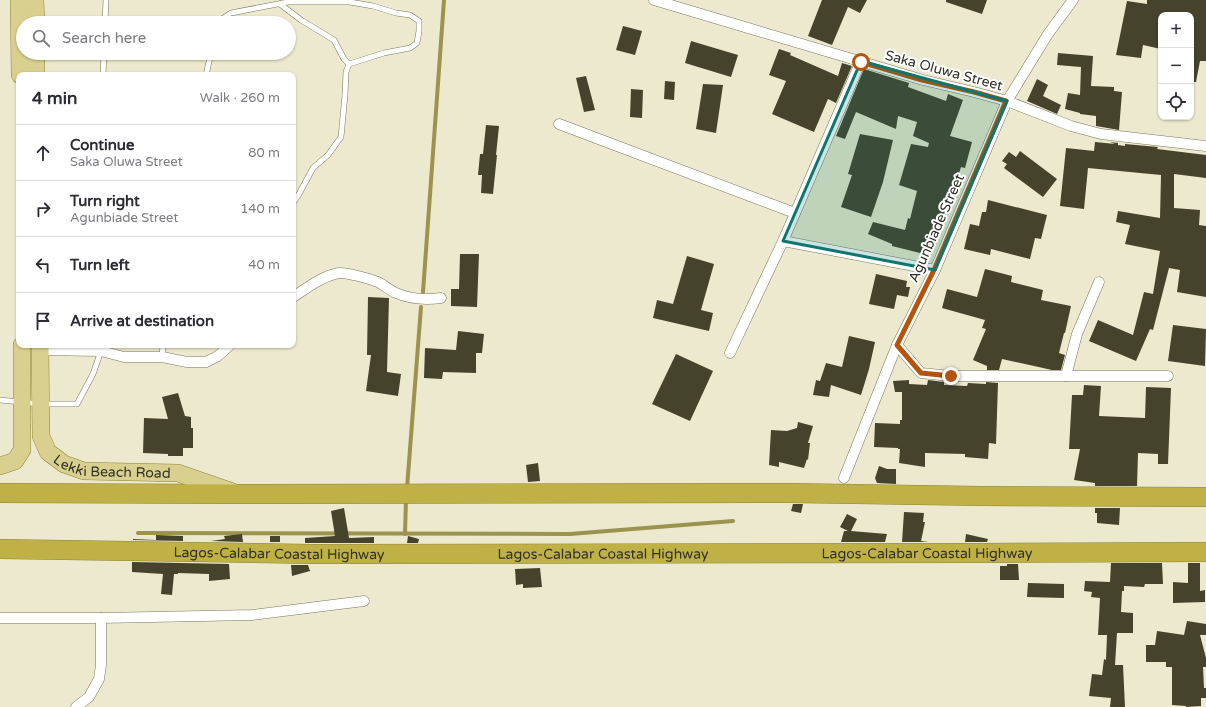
<!DOCTYPE html>
<html lang="en">
<head>
<meta charset="utf-8">
<style>
	:root { --surface:#fff; --page:#f2f2f3; --text:#2b2b33; --muted:#7c7c81; --line:#e1e1e2 }
	body { margin:0; font-family:"Varela Round",sans-serif; background:var(--page); color:var(--text) }
	.controls { position:absolute; right:12px; top:12px; display:grid; overflow:hidden; border-radius:8px; box-shadow:0 1px 3px #0004 }
	.controls button { width:36px; height:36px; display:grid; place-items:center; padding:0; border:0; border-bottom:1px solid var(--line); background:var(--surface); color:var(--text); font:20px sans-serif }
	.stop { position:absolute; width:12px; height:12px; margin:-9px; border:3px solid #b45309; border-radius:50%; background:#fff }
	.stop.end { background:#b45309; border-color:#fff; box-shadow:0 1px 4px #0008 }
	.list { margin:0; padding:0; list-style:none }
	h2 { display:flex; justify-content:space-between; align-items:center; height:52px; margin:0; padding:0 16px; font-size:17px }
	h2 small { font-size:13px; font-weight:400; color:var(--muted) }
	.list li { display:grid; grid-template-columns:26px 1fr auto; gap:12px; align-items:center; box-sizing:border-box; height:56px; padding:0 16px; border-top:1px solid var(--line) }
	.list b { display:block; font-size:15px; white-space:nowrap }
	.list p { margin:0; font-size:13px; white-space:nowrap; color:var(--muted) }
	.list em { font-size:13px; font-style:normal; color:var(--muted) }
	.icon { flex:none; width:22px; height:22px; fill:none; stroke:currentColor; stroke-width:2; stroke-linecap:round; stroke-linejoin:round }
	.map { position:relative; flex:none; width:1206px; height:707px; overflow:hidden }
	.search { position:absolute; background:var(--surface); box-shadow:0 1px 3px #0004; left:16px; top:16px; width:280px; height:44px; display:flex; align-items:center; gap:10px; box-sizing:border-box; padding:0 14px; border-radius:22px; color:var(--muted); font-size:15px }
	.panel { position:absolute; background:var(--surface); box-shadow:0 1px 3px #0004; left:16px; top:72px; width:280px; height:276px; border-radius:8px }
	.map>svg:first-child { display:block }
</style>
</head>
<body>
<div class="map">
<svg width="1206" height="707" viewBox="0 0 1206 707">
	<rect width="100%" height="100%" fill="#ece9ce"/>
	<g fill="none" stroke-linecap="round" stroke-linejoin="round">
		<g stroke="#9c934e" stroke-width="4">
			<polyline points="423,292 444,0"/>
			<polyline points="407,488 421,307"/>
			<polyline points="138,533 570,534 733,521"/>
			<polyline points="405,534 406,499"/>
		</g>
	</g>
	<g fill="#46432c">
		<polygon points="822,0 867,0 860,13 848,7 832,45 808,36"/>
		<polygon points="946,0 987,0 982,14 946,2"/>
		<polygon points="1147,0 1206,0 1206,61 1200,61 1196,82 1191,82 1191,15 1161,15 1161,49 1143,45 1141,58 1116,55 1127,1 1147,4"/>
		<polygon points="623,26 642,31 635,55 616,50"/>
		<polygon points="691,41 738,55 731,77 685,63"/>
		<polygon points="779,49 791,53 790,55 838,76 842,63 852,66 836,103 828,99 814,132 772,114 786,81 769,75"/>
		<polygon points="1058,53 1093,56 1091,86 1114,87 1114,91 1122,92 1119,130 1096,126 1096,116 1080,114 1080,113 1065,109 1068,93 1080,95 1081,67 1057,65"/>
		<polygon points="864,69 909,83 908,87 946,101 948,94 963,100 950,136 972,142 965,168 961,167 950,201 947,200 939,237 933,235 928,255 892,246 892,244 868,234 873,222 905,230 908,218 910,219 917,191 899,185 911,144 928,147 929,143 913,136 917,122 898,116 896,129 856,112 845,139 836,136"/>
		<polygon points="586,76 595,110 584,112 576,78"/>
		<polygon points="1037,79 1048,85 1043,96 1061,105 1057,114 1027,101"/>
		<polygon points="665,81 675,82 674,100 664,99"/>
		<polygon points="703,84 723,85 716,133 696,129"/>
		<polygon points="631,89 643,90 642,118 630,117"/>
		<polygon points="486,125 499,126 496,155 497,155 493,194 481,193 482,175 478,175 480,154 483,154"/>
		<polygon points="860,134 893,140 883,182 871,217 841,207 852,175 848,174"/>
		<polygon points="1095,142 1115,144 1110,142 1118,143 1118,145 1125,146 1125,144 1158,147 1157,149 1206,155 1206,178 1174,174 1174,208 1200,210 1199,225 1206,226 1206,297 1177,292 1180,270 1169,268 1153,330 1150,329 1136,361 1089,341 1098,320 1133,335 1144,292 1153,294 1160,251 1125,244 1130,225 1116,222 1118,211 1160,218 1161,175 1088,168 1084,209 1060,206 1066,148 1094,151"/>
		<polygon points="1020,151 1057,179 1043,197 1004,168 1007,164 1002,161 1009,152 1016,157"/>
		<polygon points="988,200 1047,215 1041,239 1035,238 1030,259 991,249 990,255 964,249 970,224 979,226 982,212 986,212"/>
		<polygon points="460,254 479,254 477,307 451,306 451,289 459,289"/>
		<polygon points="687,256 714,264 701,310 713,313 709,331 653,318 657,300 673,304"/>
		<polygon points="985,269 1012,276 1011,282 1043,290 1041,300 1071,306 1065,333 1064,333 1059,353 1065,355 1061,370 1052,370 1002,359 999,370 987,370 987,366 973,360 986,329 982,328 985,320 942,308 947,289 977,297"/>
		<polygon points="876,274 907,281 906,287 910,287 908,297 897,295 894,309 869,304"/>
		<polygon points="368,297 389,298 387,372 401,374 398,396 366,391 371,355 367,355"/>
		<polygon points="1173,325 1206,329 1205,366 1168,361"/>
		<polygon points="458,331 484,334 482,353 476,353 476,373 443,372 442,379 424,378 425,348 456,350"/>
		<polygon points="849,336 875,342 869,369 861,395 831,385 829,397 813,395 816,380 820,381 826,363 842,367"/>
		<polygon points="676,354 713,371 690,421 652,404"/>
		<polygon points="909,380 909,384 927,385 928,380 944,382 944,385 967,386 968,383 986,384 986,382 998,383 996,444 989,443 988,459 965,457 965,454 925,453 925,467 899,463 900,449 898,449 898,448 874,447 875,423 900,424 900,420 902,420 902,392 895,392 893,381"/>
		<polygon points="1084,385 1101,386 1099,416 1145,418 1146,387 1171,388 1168,464 1158,464 1158,454 1138,453 1137,486 1095,486 1095,483 1074,480 1080,449 1069,449 1072,395 1083,395"/>
		<polygon points="178,393 185,416 191,417 191,428 193,428 193,448 183,448 183,456 168,456 168,454 143,453 144,418 168,419 162,397"/>
		<polygon points="798,422 813,426 808,443 810,443 808,460 807,459 804,468 779,462 779,467 769,465 771,430 787,431 797,428"/>
		<polygon points="538,463 540,481 528,482 526,465"/>
		<polygon points="879,466 887,469 896,469 896,484 877,483 875,478"/>
		<polygon points="793,504 803,504 801,513 791,511"/>
		<polygon points="344,508 349,538 374,537 374,543 305,543 305,538 335,536 331,511"/>
		<polygon points="1095,508 1120,508 1119,525 1097,523 1097,513 1095,513"/>
		<polygon points="904,512 924,513 923,522 925,522 921,541 928,542 902,542"/>
		<polygon points="847,514 857,519 851,531 887,534 885,542 841,542 844,531 848,531 840,527"/>
		<polygon points="242,534 243,542 211,541 225,539 224,536"/>
		<polygon points="966,534 988,539 987,542 965,542"/>
		<polygon points="156,535 183,536 183,541 133,540 133,539 156,540"/>
		<rect x="270" y="536" width="10" height="6"/>
		<polygon points="408,536 419,539 418,543 407,543"/>
		<polygon points="132,562 229,564 230,579 209,581 209,574 178,573 178,574 174,574 172,595 161,594 163,574 132,572"/>
		<polygon points="1111,563 1162,563 1163,584 1145,584 1144,587 1124,586 1124,591 1122,591 1121,612 1133,613 1133,633 1117,633 1115,665 1123,665 1125,707 1110,707 1111,698 1089,696 1092,674 1102,675 1104,659 1106,660 1107,635 1098,635 1100,598 1091,597 1092,592 1084,591 1085,581 1110,582"/>
		<polygon points="1188,563 1200,563 1200,591 1205,590 1205,602 1173,603 1173,582 1188,583"/>
		<polygon points="1007,564 1018,564 1019,580 1000,580 1000,566 1007,566"/>
		<polygon points="291,565 308,565 310,571 292,576"/>
		<polygon points="540,568 542,587 523,588 523,584 516,585 515,569"/>
		<polygon points="1028,583 1064,584 1064,598 1027,597"/>
		<polygon points="1187,621 1206,624 1206,635 1200,635 1206,658 1206,667 1203,667 1204,688 1206,688 1206,698 1201,698 1201,706 1186,707 1186,706 1172,705 1172,667 1166,667 1166,662 1146,662 1146,645 1155,645 1157,631 1184,635"/>
	</g>
	<g fill="none" stroke-linecap="round" stroke-linejoin="round">
		<g stroke="#7a775e" stroke-width="6">
			<g id="lane">
				<polyline points="280,4 301,20 334,40 344,59 349,64"/>
				<polyline points="105,23 106,0"/>
				<polyline points="220,23 222,19 231,13 288,2 350,2 373,6 396,13 410,15 419,21 419,31 417,43 410,48 384,53 349,64 346,72 345,95 341,137 328,155 313,168 299,194 293,203"/>
				<polyline points="103,75 104,53"/>
				<polyline points="206,75 211,53"/>
				<polyline points="162,357 163,345"/>
				<polyline points="0,400 40,404 77,404 93,374 103,345"/>
			</g>
		</g>
		<g stroke="#7a775e" stroke-width="11">
			<g id="street">
				<polyline points="654,0 923,80 974,92 1007,101 1071,126 1101,134 1206,146"/>
				<polyline points="559,124 795,213"/>
				<polyline points="783,241 935,270"/>
				<path d="M293,297C307,288 322,276 339,273C346,272 370,279 378,282C384,285 389,290 396,293C410,299 427,300 441,298"/>
				<polyline points="897,345 921,373 951,376 1168,376"/>
				<polyline points="40,350 101,351 124,357 162,357 187,362 206,362 218,356 230,345"/>
				<polyline points="730,353 783,241 861,61"/>
				<polyline points="1066,376 1077,334 1099,282"/>
				<polyline points="844,478 897,345 935,270 1007,101 1048,34 1073,0"/>
				<polyline points="0,618 101,618 252,615 364,601"/>
				<polyline points="76,707 89,697 99,679 101,665 101,618"/>
			</g>
		</g>
		<g stroke="#8d843a" stroke-width="18">
			<g id="primary">
				<polyline points="19,0 20,75"/>
				<polyline points="35,0 36,23"/>
				<polyline points="36,53 36,75"/>
				<path id="s1" d="M40,345L41,436L48,452L64,464L84,471L178,473L233,492"/>
				<polyline points="0,466 15,461 22,450 22,345"/>
			</g>
		</g>
		<g stroke="#8d843a" stroke-width="20">
			<g id="highway">
				<polyline points="0,493 237,494 789,493 982,496 1206,497"/>
				<path id="s2" d="M0,549L312,554L982,553L1206,552"/>
			</g>
		</g>
		<use href="#lane" stroke="#fff" stroke-width="5"/>
		<use href="#street" stroke="#fff" stroke-width="10"/>
		<use href="#primary" stroke="#d9d08f" stroke-width="17"/>
		<use href="#highway" stroke="#bfb145" stroke-width="19"/>
	</g>
	<g fill="none" stroke-linecap="round" stroke-linejoin="round">
		<polyline stroke="#b45309" stroke-width="5" points="861,62 922,80 974,92 1006,101 934,270 897,345 921,373 951,376"/>
	</g>
	<path fill="#0f766e" fill-opacity="0.2" stroke="#0f766e" stroke-width="3" stroke-linejoin="round" d="M861,61L1007,101L935,270L783,241Z"/>
	<g text-anchor="middle" stroke-width="4" stroke-linejoin="round" paint-order="stroke">
		<g font-size="14" fill="#313026" stroke="#fff">
			<text transform="translate(944 70) rotate(15)" y="5">Saka Oluwa Street</text>
			<text transform="translate(936 228) rotate(-66)" y="5">Agunbiade Street</text>
			<text dy="5" stroke="none"><textPath href="#s1" startOffset="177">Lekki Beach Road</textPath></text>
			<text dy="5" stroke="none"><textPath href="#s2" startOffset="279">Lagos-Calabar Coastal Highway</textPath></text>
			<text dy="5" stroke="none"><textPath href="#s2" startOffset="927">Lagos-Calabar Coastal Highway</textPath></text>
			<text dy="5" stroke="none"><textPath href="#s2" startOffset="603">Lagos-Calabar Coastal Highway</textPath></text>
		</g>
	</g>
</svg>
<div class="controls">
<button>+</button>
<button>−</button>
<button><svg class="icon" aria-label="locate" viewBox="0 0 24 24"><circle cx="12" cy="12" r="6"/><path d="M12 2v4M12 18v4M2 12h4M18 12h4"/></svg></button>
</div>
<div class="stop" style="left:861px;top:62px"></div>
<div class="stop end" style="left:951px;top:376px"></div>
<div class="search"><svg class="icon" aria-label="search" viewBox="0 0 24 24"><circle cx="10" cy="10" r="6"/><path d="M15 15l6 6"/></svg>Search here</div>
<section class="panel">
<h2>4 min<small>Walk · 260 m</small></h2>
<ul class="list">
<li><svg class="icon" aria-label="ahead" viewBox="0 0 24 24"><path d="M12 20V5M6 11l6-6 6 6"/></svg><div><b>Continue</b><p>Saka Oluwa Street</p></div><em>80 m</em></li>
<li><svg class="icon" aria-label="right" viewBox="0 0 24 24"><path d="M7 20v-9h11M14 6l5 5-5 5"/></svg><div><b>Turn right</b><p>Agunbiade Street</p></div><em>140 m</em></li>
<li><svg class="icon" aria-label="left" viewBox="0 0 24 24"><path d="M17 20v-9H6M10 6l-5 5 5 5"/></svg><div><b>Turn left</b></div><em>40 m</em></li>
<li><svg class="icon" aria-label="arrive" viewBox="0 0 24 24"><path d="M6 21V4h12l-3 4 3 4H6"/></svg><div><b>Arrive at destination</b></div></li>
</ul>
</section>
</div>
</body>
</html>
